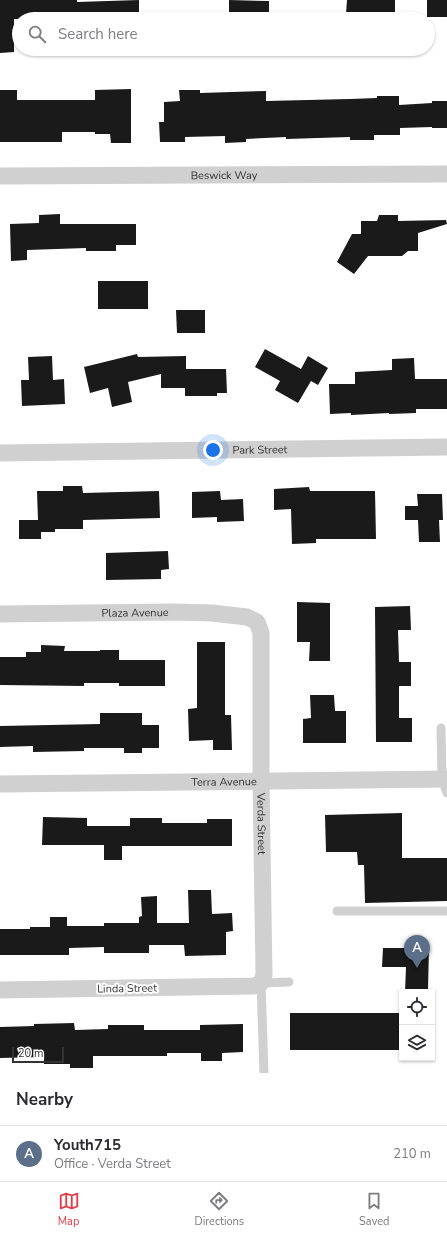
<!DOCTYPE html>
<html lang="en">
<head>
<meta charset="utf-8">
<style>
	:root { --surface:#fff; --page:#f2f2f3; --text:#2b2b33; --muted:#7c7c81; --line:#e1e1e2; --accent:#e63946 }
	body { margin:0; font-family:"Nunito Sans",sans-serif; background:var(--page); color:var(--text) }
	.controls { position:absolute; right:12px; bottom:12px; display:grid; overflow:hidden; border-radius:0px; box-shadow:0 1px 3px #0004 }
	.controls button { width:36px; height:36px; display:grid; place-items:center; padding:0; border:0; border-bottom:1px solid var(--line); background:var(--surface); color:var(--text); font:20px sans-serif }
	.scale { position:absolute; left:12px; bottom:10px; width:52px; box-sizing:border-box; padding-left:4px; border:2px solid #333; border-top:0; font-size:11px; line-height:14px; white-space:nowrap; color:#333; -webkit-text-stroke:3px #fff; paint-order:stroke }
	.you { position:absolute; left:213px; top:450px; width:14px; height:14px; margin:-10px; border:3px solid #fff; border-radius:50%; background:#1a73e8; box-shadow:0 0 0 6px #1a73e833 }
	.badge { display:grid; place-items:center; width:26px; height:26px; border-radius:50%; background:var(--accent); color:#fff; font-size:13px; font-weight:700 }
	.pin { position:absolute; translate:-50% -33px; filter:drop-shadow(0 1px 2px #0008) }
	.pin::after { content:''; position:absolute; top:21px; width:14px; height:12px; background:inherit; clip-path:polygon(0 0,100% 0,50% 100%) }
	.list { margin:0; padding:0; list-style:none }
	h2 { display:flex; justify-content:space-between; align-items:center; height:52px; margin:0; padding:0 16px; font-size:17px }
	h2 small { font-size:13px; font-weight:400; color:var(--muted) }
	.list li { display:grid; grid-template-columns:26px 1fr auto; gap:12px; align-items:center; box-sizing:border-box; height:56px; padding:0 16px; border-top:1px solid var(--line) }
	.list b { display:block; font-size:15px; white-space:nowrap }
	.list p { margin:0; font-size:13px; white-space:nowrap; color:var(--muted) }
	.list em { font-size:13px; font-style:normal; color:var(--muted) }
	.icon { flex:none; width:22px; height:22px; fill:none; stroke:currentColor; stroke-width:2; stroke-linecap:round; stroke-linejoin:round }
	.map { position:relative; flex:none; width:447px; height:1073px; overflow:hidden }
	.search { position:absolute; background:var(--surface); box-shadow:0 1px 3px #0004; left:12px; right:12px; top:12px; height:44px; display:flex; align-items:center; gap:10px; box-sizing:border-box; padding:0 14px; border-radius:22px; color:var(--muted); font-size:15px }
	.sheet { height:108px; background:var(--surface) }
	nav { display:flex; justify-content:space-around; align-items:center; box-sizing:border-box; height:56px; border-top:1px solid var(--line); background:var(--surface); font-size:11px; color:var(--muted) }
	nav a { display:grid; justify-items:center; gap:2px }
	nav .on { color:var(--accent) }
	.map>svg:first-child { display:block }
</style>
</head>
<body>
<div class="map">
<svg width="447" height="1073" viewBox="0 0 447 1073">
	<rect width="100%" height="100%" fill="#fff"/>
	<g fill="#1a1a1a">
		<polygon points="0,0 77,0 77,2 139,0 139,19 14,19 14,52 0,53"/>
		<polygon points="229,0 269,1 269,19 229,19"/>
		<polygon points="347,0 395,0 395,14 346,14"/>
		<rect x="427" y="0" width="20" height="17"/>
		<polygon points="131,89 131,143 111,143 110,134 95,134 95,132 62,132 62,142 0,142 0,90 17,90 17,100 95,100 95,90"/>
		<polygon points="179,90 200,90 200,93 266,91 266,101 350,99 377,98 377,96 399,96 399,105 432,103 432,101 447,101 447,128 432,128 432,127 400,128 400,135 374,135 374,140 350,140 350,137 286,139 286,137 246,139 246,142 225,143 225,136 185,137 185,142 160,142 159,122 164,122 164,102 180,101"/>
		<polygon points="60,214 60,224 136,224 136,245 116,245 116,251 86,251 86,248 27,250 27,260 11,261 10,224 39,223 39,215"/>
		<polygon points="379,215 398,215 398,221 446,220 447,224 418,233 418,251 408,251 402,256 368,256 354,274 337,262 352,234 361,234 361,221 377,221"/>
		<rect x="98" y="281" width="50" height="28"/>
		<polygon points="176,310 205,310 205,333 177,333"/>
		<polygon points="265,349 301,369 308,356 328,368 318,385 311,381 298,403 275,390 280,381 255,367"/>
		<polygon points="137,354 138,357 186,356 186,369 226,369 227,393 217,393 217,396 185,396 185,388 161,388 161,374 128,382 132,402 112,407 108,388 90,393 84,367"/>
		<polygon points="52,356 53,380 64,379 65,404 22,406 21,380 29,380 28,357"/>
		<polygon points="414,358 415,379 447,379 447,409 416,409 416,413 389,414 389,413 351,415 351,413 330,414 329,384 355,384 355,372 392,370 392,359"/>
		<polygon points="63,486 82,486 83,493 159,491 160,518 83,520 83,529 55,529 55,532 41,532 41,539 19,539 19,520 38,520 37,491 63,491"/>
		<polygon points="309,487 310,491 375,491 376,539 316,539 316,543 292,544 291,509 274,510 274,489"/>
		<polygon points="220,491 221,500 243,499 244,521 217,522 217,517 192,518 192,492"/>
		<polygon points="417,494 442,494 443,520 439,520 440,542 419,542 418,520 405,520 405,506 418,506"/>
		<polygon points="168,551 169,569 161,570 161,579 106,580 106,553"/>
		<polygon points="297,602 330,603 330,661 309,661 310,642 297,642"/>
		<polygon points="410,606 411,630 398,630 399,662 411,662 411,686 399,686 399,718 412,718 412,742 376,742 375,607"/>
		<polygon points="197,642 225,642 225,715 231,715 232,750 213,750 213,740 189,741 188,709 197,708"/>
		<polygon points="41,645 65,646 64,651 100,651 100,650 119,650 119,660 165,660 165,686 119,686 119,683 84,683 84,686 0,685 0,657 26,657 26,652 41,652"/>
		<polygon points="310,695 334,695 335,711 346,711 346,743 303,743 303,719 311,718"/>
		<polygon points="100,713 142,713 142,725 159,725 159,748 142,748 142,753 124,753 124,748 84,748 84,751 33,752 33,746 0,747 0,726 100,724"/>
		<polygon points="402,813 402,858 447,858 447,901 365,903 364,865 358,865 357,852 326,852 325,815"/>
		<polygon points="43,817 87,818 87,826 130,826 130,818 162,818 162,823 207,823 207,819 232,819 232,846 122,846 122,860 104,860 104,845 42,845"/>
		<polygon points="188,890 211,890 212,914 232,913 233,931 226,932 226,955 185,956 184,945 149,945 149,953 104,953 104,947 69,948 69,955 0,955 0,929 30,929 30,927 50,927 50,917 67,917 67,926 104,926 104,923 139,923 139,917 142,916 141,897 157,896 157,923 189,923"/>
		<polygon points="406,947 429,948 428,989 420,989 420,992 405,992 406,967 382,967 383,948 406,948"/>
		<rect x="290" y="1013" width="110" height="37"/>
		<polygon points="74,1023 75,1030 108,1029 108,1025 144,1025 144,1030 200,1030 200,1025 243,1024 243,1052 222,1053 222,1061 201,1061 201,1053 167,1053 167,1056 93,1056 93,1068 70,1068 70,1064 44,1064 44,1057 0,1058 0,1027 34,1026 34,1024"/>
	</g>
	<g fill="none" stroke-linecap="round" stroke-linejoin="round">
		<g stroke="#d0d0d0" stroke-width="9">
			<polyline points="441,728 442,779 447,793"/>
			<polyline points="337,911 447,911"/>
			<polyline points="264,1073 261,983 289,982"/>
		</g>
		<g stroke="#d0d0d0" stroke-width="17">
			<path id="s1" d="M0,176L447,174"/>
			<path id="s2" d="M0,453L447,447"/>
			<path id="s3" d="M0,614L173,612L212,613L247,617L257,622L261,633V781L264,975L261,983L254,986L0,990"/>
			<path id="s4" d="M0,784L447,779"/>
		</g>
	</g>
	<g text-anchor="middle" stroke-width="4" stroke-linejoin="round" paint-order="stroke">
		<g font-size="11" fill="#333" stroke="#fff">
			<text dy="4" stroke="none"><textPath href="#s1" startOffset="224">Beswick Way</textPath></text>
			<text dy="4" stroke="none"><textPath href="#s2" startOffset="260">Park Street</textPath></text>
			<text dy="4" stroke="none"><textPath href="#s3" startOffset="135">Plaza Avenue</textPath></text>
			<text dy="4" stroke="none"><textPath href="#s4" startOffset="224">Terra Avenue</textPath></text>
			<text dy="4" stroke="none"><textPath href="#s3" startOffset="461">Verda Street</textPath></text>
			<text transform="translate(127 988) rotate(-1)" y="4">Linda Street</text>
		</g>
	</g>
</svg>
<div class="controls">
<button><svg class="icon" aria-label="locate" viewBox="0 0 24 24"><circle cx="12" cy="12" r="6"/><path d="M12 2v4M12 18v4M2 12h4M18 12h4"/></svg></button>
<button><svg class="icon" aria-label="layers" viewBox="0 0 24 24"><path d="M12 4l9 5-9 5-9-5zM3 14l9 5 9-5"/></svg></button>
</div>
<div class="scale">20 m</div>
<div class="you"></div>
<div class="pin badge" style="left:417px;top:968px;background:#5c6f8a">A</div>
<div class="search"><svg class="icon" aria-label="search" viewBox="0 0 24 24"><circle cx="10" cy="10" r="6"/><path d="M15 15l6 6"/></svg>Search here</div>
</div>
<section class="sheet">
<h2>Nearby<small></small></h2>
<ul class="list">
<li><span class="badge" style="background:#5c6f8a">A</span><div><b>Youth715</b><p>Office · Verda Street</p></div><em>210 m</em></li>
</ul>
</section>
<nav>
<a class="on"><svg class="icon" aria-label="map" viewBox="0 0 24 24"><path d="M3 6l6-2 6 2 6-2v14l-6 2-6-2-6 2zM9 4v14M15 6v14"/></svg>Map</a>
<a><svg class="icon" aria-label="directions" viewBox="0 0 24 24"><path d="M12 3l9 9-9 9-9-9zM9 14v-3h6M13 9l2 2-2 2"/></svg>Directions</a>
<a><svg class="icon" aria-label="saved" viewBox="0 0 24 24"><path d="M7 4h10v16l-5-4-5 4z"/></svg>Saved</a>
</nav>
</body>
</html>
